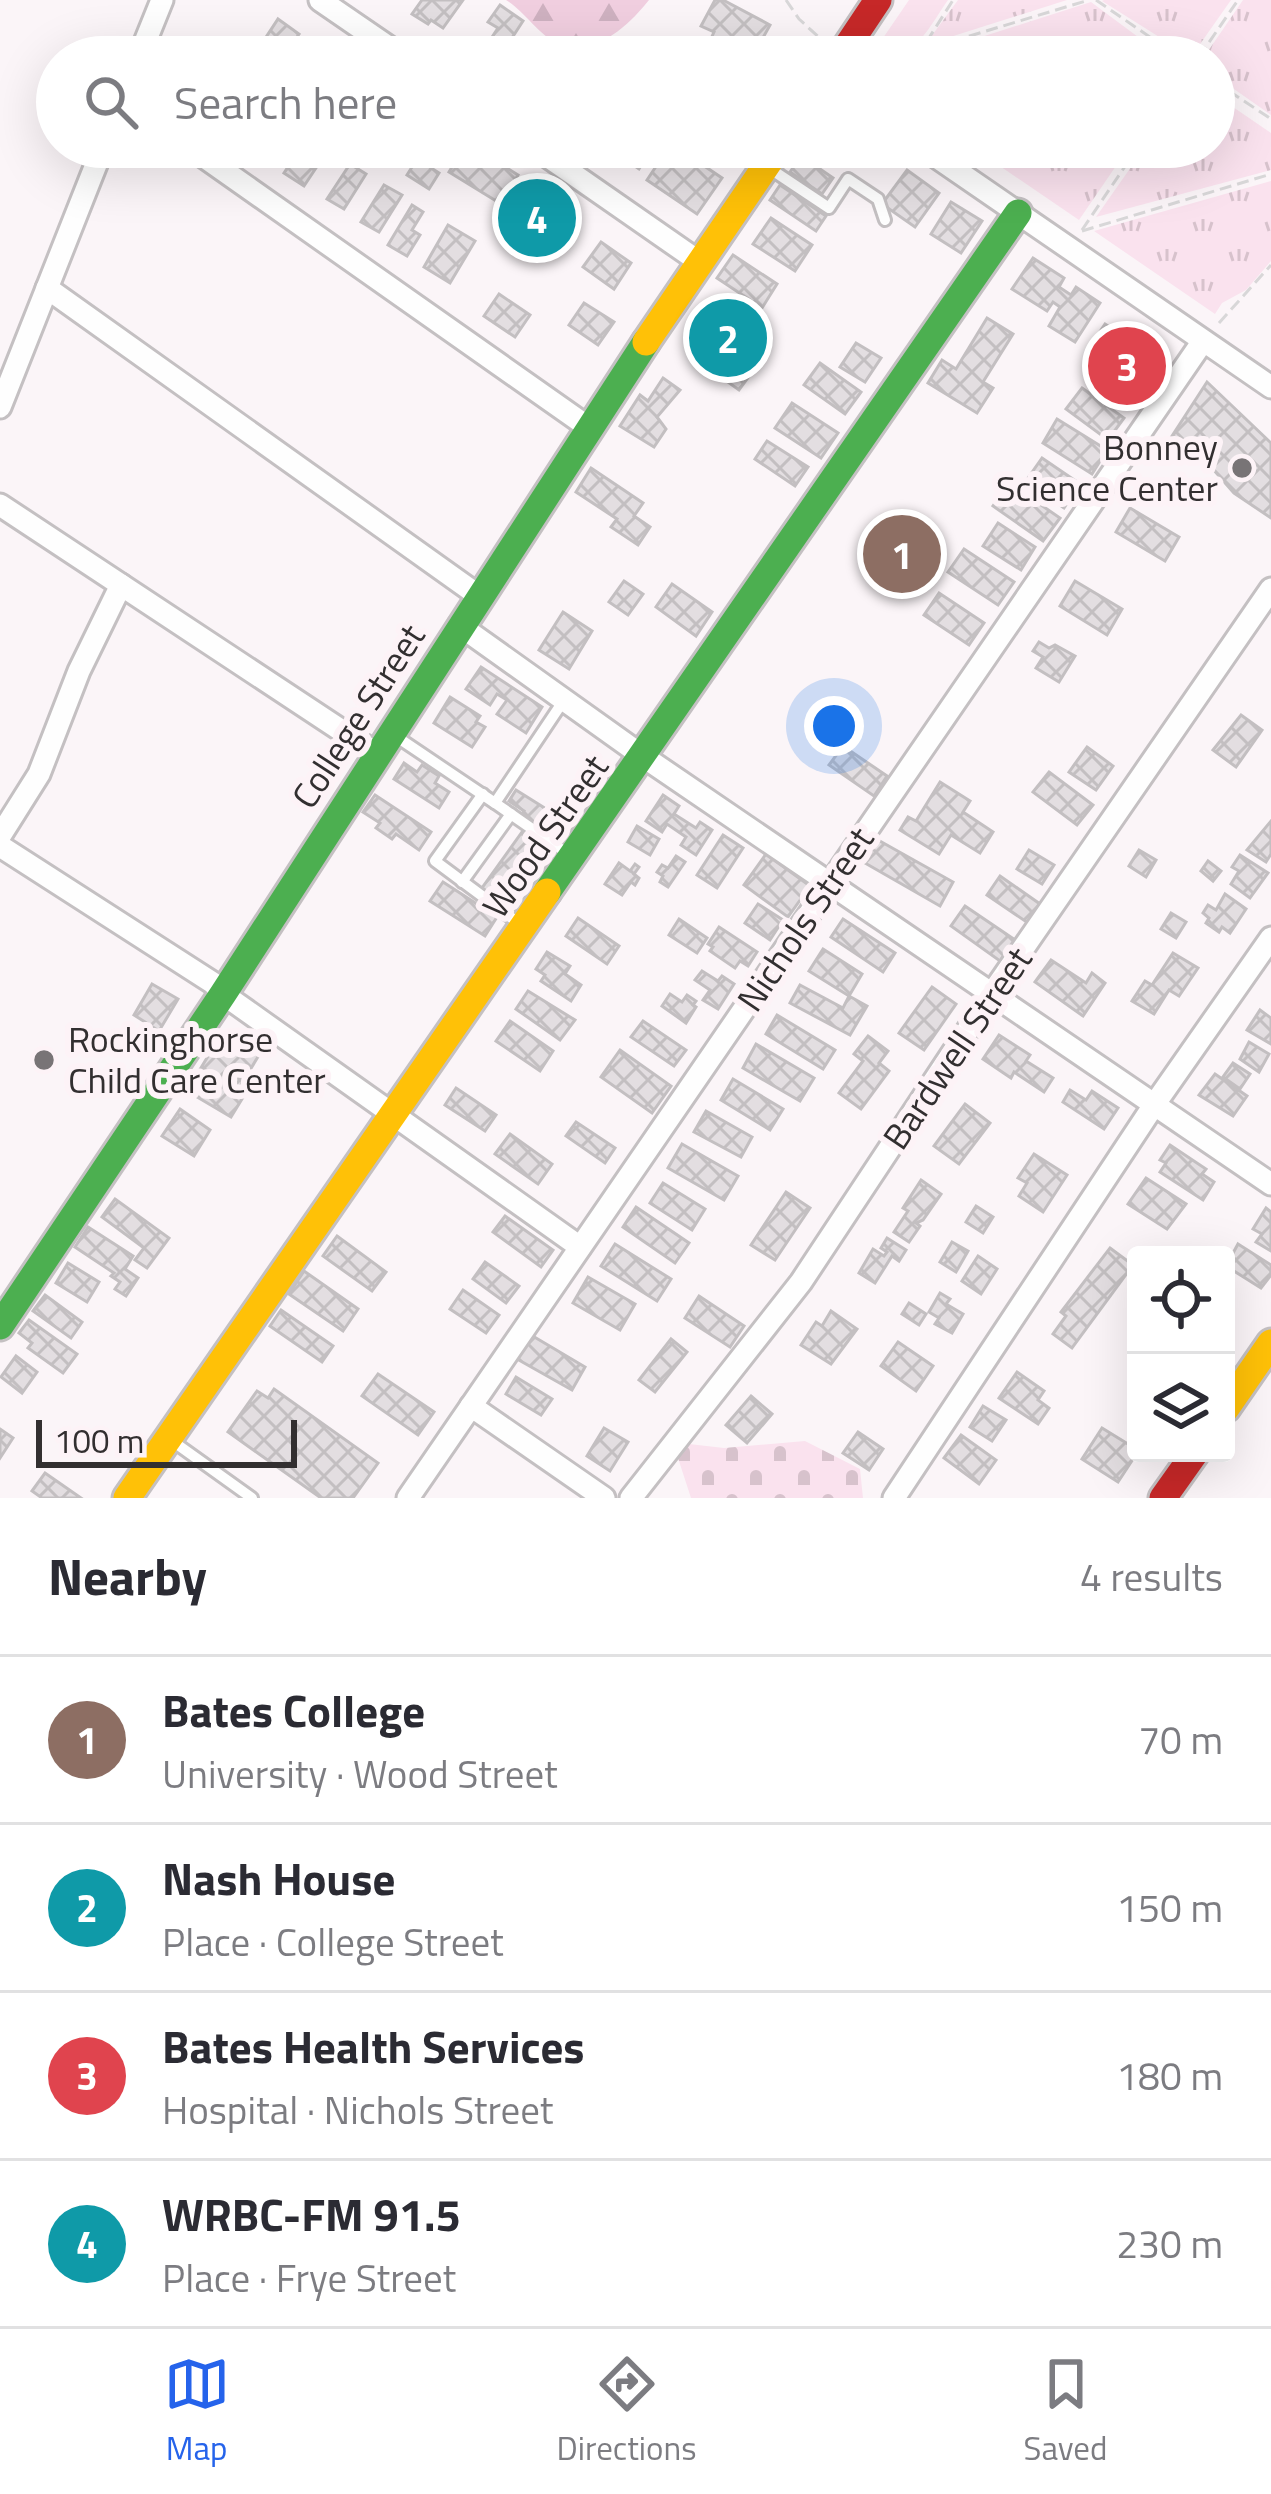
<!DOCTYPE html>
<html lang="en">
<head>
<meta charset="utf-8">
<style>
	:root { --surface:#fff; --page:#f7f7f7; --text:#2b2b33; --muted:#7c7c81; --line:#e1e1e2; --accent:#2563eb }
	body { margin:0; font-family:"Titillium Web",sans-serif; background:var(--page); color:var(--text) }
	.controls { position:absolute; right:36px; bottom:36px; display:grid; overflow:hidden; border-radius:12px; box-shadow:0 12px 48px #0002 }
	.controls button { width:108px; height:108px; display:grid; place-items:center; padding:0; border:0; border-bottom:3px solid var(--line); background:var(--surface); color:var(--text); font:60px sans-serif }
	.scale { position:absolute; left:36px; bottom:30px; width:261px; box-sizing:border-box; padding-left:12px; border:6px solid #322f30; border-top:0; font-size:33px; line-height:42px; white-space:nowrap; color:#322f30; -webkit-text-stroke:9px #fdf3f7; paint-order:stroke }
	.you { position:absolute; left:834px; top:726px; width:42px; height:42px; margin:-30px; border:9px solid #fff; border-radius:50%; background:#1a73e8; box-shadow:0 0 0 18px #1a73e833 }
	.badge { display:grid; place-items:center; width:78px; height:78px; border-radius:50%; background:var(--accent); color:#fff; font-size:39px; font-weight:700 }
	.pin { position:absolute; translate:-50% -50%; border:6px solid #fff; box-shadow:0 3px 12px #0006 }
	.list { margin:0; padding:0; list-style:none }
	h2 { display:flex; justify-content:space-between; align-items:center; height:156px; margin:0; padding:0 48px; font-size:51px }
	h2 small { font-size:39px; font-weight:400; color:var(--muted) }
	.list li { display:grid; grid-template-columns:78px 1fr auto; gap:36px; align-items:center; box-sizing:border-box; height:168px; padding:0 48px; border-top:3px solid var(--line) }
	.list b { display:block; font-size:45px; white-space:nowrap }
	.list p { margin:0; font-size:39px; white-space:nowrap; color:var(--muted) }
	.list em { font-size:39px; font-style:normal; color:var(--muted) }
	.icon { flex:none; width:66px; height:66px; fill:none; stroke:currentColor; stroke-width:2; stroke-linecap:round; stroke-linejoin:round }
	.map { position:relative; flex:none; width:1271px; height:1498px; overflow:hidden }
	.search { position:absolute; background:var(--surface); box-shadow:0 12px 48px #0002; left:36px; right:36px; top:36px; height:132px; display:flex; align-items:center; gap:30px; box-sizing:border-box; padding:0 42px; border-radius:66px; color:var(--muted); font-size:45px }
	.sheet { height:828px; background:var(--surface) }
	nav { display:flex; justify-content:space-around; align-items:center; box-sizing:border-box; height:168px; border-top:3px solid var(--line); background:var(--surface); font-size:33px; color:var(--muted) }
	nav a { display:grid; justify-items:center; gap:6px }
	nav .on { color:var(--accent) }
	.map>svg:first-child { display:block }
</style>
</head>
<body>
<div class="map">
<svg width="1271" height="1498" viewBox="0 0 1271 1498">
	<defs>
		<pattern id="grass-tufts" width="24" height="20" patternUnits="userSpaceOnUse" patternTransform="scale(3)"><rect width="24" height="20" fill="#fae2ee"/><path d="M3 7l-1-3M5 7V3M7 7l1-3M15 17l-1-3M17 17v-4M19 17l1-3" fill="none" stroke="#d7c2cc"/></pattern>
		<pattern id="forest-firs" width="22" height="20" patternUnits="userSpaceOnUse" patternTransform="scale(3)"><rect width="22" height="20" fill="#f0cedf"/><path d="M5 1l3.5 6h-7zM16 11l3.5 6h-7z" fill="#ceb1c0"/></pattern>
		<pattern id="cemetery-stones" width="16" height="16" patternUnits="userSpaceOnUse" patternTransform="scale(3)"><rect width="16" height="16" fill="#fae2ee"/><path d="M2 7V4a2 2 0 0 1 4 0v3zM10 15v-3a2 2 0 0 1 4 0v3z" fill="#d7c2cc"/></pattern>
		<pattern id="building-cross-hatch" width="8" height="8" patternUnits="userSpaceOnUse" patternTransform="scale(3)"><rect width="8" height="8" fill="#e3dee1"/><path d="M0 0l8 8M0 8l8-8" fill="none" stroke="#c3bfc1"/></pattern>
	</defs>
	<rect width="100%" height="100%" fill="#fbf5f8"/>
	<g fill="url(#grass-tufts)">
		<path d="M909,0H948C923,36 918,57 870,57Z"/>
		<polygon points="958,0 1067,0 925,45"/>
		<polygon points="1231,0 1191,57 1102,1 1104,0"/>
		<polygon points="1243,0 1271,0 1271,115 1214,75 1214,57 1204,57"/>
		<polygon points="1091,2 1165,57 919,57"/>
		<polygon points="1214,94 1271,133 1271,170 1096,217 1145,147 1214,147"/>
		<polygon points="972,147 1129,147 1079,220"/>
		<polygon points="1271,181 1271,261 1246,290 1222,303 1215,314 1094,231"/>
	</g>
	<path fill="url(#forest-firs)" d="M506,0H649C630,24 593,60 558,44C539,35 524,11 506,0Z"/>
	<polygon fill="url(#cemetery-stones)" points="805,1441 860,1469 863,1498 691,1498 678,1458 689,1444 724,1448"/>
	<g fill="url(#building-cross-hatch)" stroke="#c3bfc1" stroke-width="3">
		<polygon points="422,0 463,0 443,28 431,20 428,24 412,14"/>
		<polygon points="715,0 723,0 770,25 754,54 739,45 733,56 709,43 714,32 701,26"/>
		<polygon points="500,5 523,21 510,41 527,51 523,57 479,57 498,28 488,22"/>
		<polygon points="278,19 299,34 283,57 253,57"/>
		<polygon points="257,147 285,147 273,165 253,153"/>
		<polygon points="301,147 320,147 313,157 320,162 304,186 284,173"/>
		<polygon points="464,147 488,147 484,154 518,175 501,204 449,172"/>
		<polygon points="607,147 653,147 639,169"/>
		<polygon points="669,147 676,147 722,178 697,214 647,180"/>
		<polygon points="801,156 833,178 822,194 790,172"/>
		<polygon points="417,159 439,173 429,189 407,175"/>
		<polygon points="350,164 366,174 344,209 327,199"/>
		<polygon points="907,170 939,193 915,227 882,204"/>
		<polygon points="384,185 402,195 379,232 361,222"/>
		<polygon points="780,185 826,216 816,231 770,200"/>
		<polygon points="533,189 565,212 543,242 525,228 517,239 509,233 513,227 508,223"/>
		<polygon points="951,202 982,221 961,253 931,234"/>
		<polygon points="412,205 423,212 412,230 420,235 407,256 388,245"/>
		<polygon points="771,218 812,245 795,271 753,244"/>
		<polygon points="448,225 475,241 450,283 424,267"/>
		<polygon points="601,242 631,263 614,289 583,267"/>
		<polygon points="733,255 777,284 762,308 717,278"/>
		<polygon points="1033,258 1064,278 1059,287 1071,295 1076,287 1100,303 1075,342 1049,326 1060,307 1053,302 1047,311 1012,289"/>
		<polygon points="499,294 530,315 515,337 484,316"/>
		<polygon points="584,303 614,322 598,345 569,325"/>
		<polygon points="704,304 769,349 739,390 718,375 731,357 688,327"/>
		<polygon points="987,318 1013,334 983,382 993,388 977,413 928,383 942,360 956,369"/>
		<polygon points="1105,324 1145,350 1137,362 1151,371 1131,402 1106,386 1116,370 1087,351"/>
		<polygon points="856,343 881,358 865,382 840,367"/>
		<polygon points="820,363 861,392 845,414 804,385"/>
		<polygon points="663,378 680,390 657,417 666,429 654,447 620,426 640,395 648,401"/>
		<polygon points="1207,382 1271,443 1271,518 1234,493 1191,444 1172,436"/>
		<polygon points="1082,388 1124,418 1108,440 1066,409"/>
		<polygon points="792,403 838,433 821,458 775,428"/>
		<polygon points="1057,419 1107,450 1092,474 1043,443"/>
		<polygon points="767,441 808,467 795,486 755,459"/>
		<polygon points="1042,458 1080,484 1064,508 1026,481"/>
		<polygon points="591,468 643,503 634,516 650,527 638,545 611,527 617,519 576,492"/>
		<polygon points="1009,483 1060,518 1043,541 993,506"/>
		<polygon points="1130,508 1179,537 1165,561 1116,532"/>
		<polygon points="998,523 1035,547 1021,570 983,546"/>
		<polygon points="964,549 1014,582 998,605 948,572"/>
		<polygon points="624,581 643,594 628,615 609,602"/>
		<polygon points="1075,581 1122,609 1107,635 1060,606"/>
		<polygon points="672,584 712,612 696,636 656,607"/>
		<polygon points="939,593 984,623 969,645 924,615"/>
		<polygon points="563,612 592,631 569,669 539,650"/>
		<polygon points="1039,642 1049,648 1055,645 1075,656 1059,682 1036,668 1043,657 1033,651"/>
		<polygon points="481,667 542,707 526,733 497,714 507,700 497,694 490,705 466,689"/>
		<polygon points="450,697 480,716 476,722 485,727 472,747 434,723"/>
		<polygon points="1241,715 1262,730 1236,767 1213,750"/>
		<polygon points="843,746 887,776 874,796 829,765"/>
		<polygon points="1087,747 1113,766 1096,790 1069,772"/>
		<polygon points="404,763 417,772 422,765 439,776 435,783 449,792 439,808 394,779"/>
		<polygon points="1049,772 1093,805 1077,825 1033,792"/>
		<polygon points="940,782 970,801 963,812 993,832 980,853 951,835 939,854 900,830 908,817 916,821"/>
		<polygon points="516,790 559,817 548,835 520,817 524,811 509,801"/>
		<polygon points="375,795 431,832 419,850 396,834 392,839 376,828 380,823 363,812"/>
		<polygon points="663,795 679,806 674,814 696,828 700,822 712,830 696,855 681,845 686,837 667,824 662,832 646,821"/>
		<polygon points="1271,821 1271,854 1266,862 1247,850"/>
		<polygon points="637,826 659,839 650,855 628,842"/>
		<polygon points="522,832 544,847 503,903 482,888"/>
		<polygon points="723,835 743,848 717,888 697,875"/>
		<polygon points="878,840 953,882 940,906 865,863"/>
		<polygon points="1029,850 1054,865 1042,884 1017,869"/>
		<polygon points="1139,850 1156,860 1146,877 1129,866"/>
		<polygon points="766,854 810,886 788,917 744,885"/>
		<polygon points="1240,855 1268,873 1250,898 1231,884 1239,871 1232,867"/>
		<polygon points="676,856 685,862 668,887 660,882 663,876 657,872 662,865 668,868"/>
		<polygon points="1208,861 1221,871 1213,881 1201,871"/>
		<polygon points="619,863 630,871 635,864 639,867 634,874 639,878 635,885 631,882 622,895 605,884"/>
		<polygon points="1000,876 1040,904 1028,923 987,895"/>
		<polygon points="443,882 497,917 485,936 430,901"/>
		<polygon points="1225,894 1246,909 1230,933 1222,927 1219,932 1206,923 1209,918 1203,913 1208,905 1216,910"/>
		<polygon points="758,904 783,920 770,940 745,923"/>
		<polygon points="965,906 1015,940 1000,961 951,926"/>
		<polygon points="1171,913 1186,922 1176,938 1161,929"/>
		<polygon points="578,918 619,946 607,964 566,936"/>
		<polygon points="679,919 707,938 697,953 669,935"/>
		<polygon points="843,919 895,953 883,972 831,937"/>
		<polygon points="719,927 757,952 748,966 740,961 735,968 710,951 713,947 708,944"/>
		<polygon points="823,949 862,974 849,996 809,971"/>
		<polygon points="547,952 570,966 565,974 581,985 571,1001 541,981 545,975 536,969"/>
		<polygon points="1173,953 1198,968 1179,996 1169,990 1154,1014 1132,1001 1145,981 1152,985"/>
		<polygon points="1051,960 1086,983 1092,973 1105,983 1083,1016 1035,982"/>
		<polygon points="702,971 718,981 722,976 734,984 718,1009 703,1000 710,990 695,980"/>
		<polygon points="152,984 178,999 159,1031 134,1015"/>
		<polygon points="800,985 843,1008 849,996 867,1006 850,1035 790,1003"/>
		<polygon points="932,987 956,1004 924,1050 899,1033"/>
		<polygon points="528,991 575,1020 560,1040 516,1009"/>
		<polygon points="670,994 682,1002 687,995 696,1001 693,1005 696,1007 686,1023 662,1006"/>
		<polygon points="1260,1010 1271,1018 1271,1044 1247,1030"/>
		<polygon points="777,1015 835,1050 823,1069 766,1034"/>
		<polygon points="510,1021 553,1051 540,1071 496,1041"/>
		<polygon points="643,1021 686,1050 674,1066 631,1037"/>
		<polygon points="222,1033 259,1055 238,1090 245,1094 231,1117 187,1091"/>
		<polygon points="999,1035 1030,1055 1026,1061 1053,1078 1044,1092 1014,1072 1011,1078 983,1059"/>
		<polygon points="868,1036 888,1051 879,1063 889,1071 861,1109 839,1093 863,1061 854,1054"/>
		<polygon points="1249,1042 1269,1054 1259,1072 1240,1059"/>
		<polygon points="756,1044 814,1078 800,1101 743,1068"/>
		<polygon points="620,1050 671,1086 652,1113 601,1077"/>
		<polygon points="1233,1063 1250,1074 1240,1089 1223,1077"/>
		<polygon points="1215,1074 1247,1096 1233,1116 1199,1095"/>
		<polygon points="733,1079 783,1109 770,1130 721,1100"/>
		<polygon points="456,1088 496,1115 485,1131 445,1105"/>
		<polygon points="1070,1090 1086,1100 1092,1091 1118,1108 1104,1129 1063,1102"/>
		<polygon points="965,1104 990,1123 959,1164 934,1146"/>
		<polygon points="180,1109 210,1130 194,1156 162,1136"/>
		<polygon points="706,1111 752,1137 741,1157 694,1132"/>
		<polygon points="576,1122 615,1148 605,1163 566,1136"/>
		<polygon points="510,1134 552,1164 538,1184 495,1154"/>
		<polygon points="682,1144 738,1176 724,1200 668,1168"/>
		<polygon points="1170,1145 1206,1169 1202,1174 1214,1182 1203,1200 1160,1172 1166,1163 1160,1160"/>
		<polygon points="1034,1154 1067,1175 1043,1212 1019,1196 1027,1183 1018,1178"/>
		<polygon points="1146,1178 1186,1204 1167,1229 1128,1204"/>
		<polygon points="921,1180 941,1194 923,1220 916,1223 920,1226 909,1242 894,1232 908,1211 903,1208"/>
		<polygon points="663,1183 705,1209 692,1230 650,1203"/>
		<polygon points="786,1192 810,1208 775,1260 751,1245"/>
		<polygon points="115,1199 169,1238 147,1268 135,1260 144,1248 102,1217"/>
		<polygon points="976,1206 993,1217 983,1233 966,1222"/>
		<polygon points="636,1207 689,1243 675,1263 623,1227"/>
		<polygon points="1266,1208 1271,1212 1271,1251 1256,1242 1262,1234 1253,1229"/>
		<polygon points="505,1216 553,1250 541,1267 493,1232"/>
		<polygon points="88,1227 133,1256 125,1269 138,1278 126,1296 115,1289 120,1282 111,1276 114,1273 75,1247"/>
		<polygon points="337,1236 386,1272 372,1291 323,1256"/>
		<polygon points="887,1238 906,1250 899,1261 892,1256 875,1283 859,1273 873,1249 884,1256 887,1252 881,1248"/>
		<polygon points="952,1242 968,1251 956,1272 940,1262"/>
		<polygon points="615,1244 671,1279 657,1301 601,1266"/>
		<polygon points="1238,1244 1271,1265 1271,1275 1261,1288 1226,1266"/>
		<polygon points="1110,1248 1133,1265 1072,1348 1053,1334 1066,1316 1061,1312"/>
		<polygon points="978,1256 997,1269 981,1294 962,1281"/>
		<polygon points="485,1262 519,1286 506,1303 473,1279"/>
		<polygon points="68,1263 99,1282 87,1302 56,1283"/>
		<polygon points="304,1271 358,1309 343,1331 289,1294"/>
		<polygon points="588,1277 635,1304 620,1330 573,1303"/>
		<polygon points="463,1290 499,1315 486,1333 450,1309"/>
		<polygon points="940,1293 950,1299 946,1304 963,1314 952,1333 935,1324 939,1318 929,1312"/>
		<polygon points="45,1295 82,1322 71,1338 33,1311"/>
		<polygon points="699,1296 744,1326 730,1347 685,1318"/>
		<polygon points="909,1303 926,1314 919,1325 902,1314"/>
		<polygon points="281,1310 333,1346 322,1362 270,1326"/>
		<polygon points="831,1311 857,1329 831,1364 801,1345 816,1322 822,1326"/>
		<polygon points="29,1320 77,1354 63,1373 28,1348 32,1343 19,1333"/>
		<polygon points="531,1335 585,1367 572,1390 517,1359"/>
		<polygon points="671,1339 687,1352 655,1392 639,1380"/>
		<polygon points="898,1342 933,1366 916,1391 881,1366"/>
		<polygon points="16,1356 37,1372 22,1393 1,1377"/>
		<polygon points="1017,1372 1044,1391 1038,1400 1049,1408 1038,1424 999,1398"/>
		<polygon points="378,1374 434,1412 418,1435 362,1396"/>
		<polygon points="516,1377 552,1399 541,1415 506,1394"/>
		<polygon points="274,1389 378,1463 353,1498 321,1498 228,1432 257,1391 268,1398"/>
		<polygon points="751,1396 772,1414 747,1443 726,1425"/>
		<polygon points="983,1406 1006,1420 992,1441 970,1427"/>
		<polygon points="604,1428 628,1442 610,1471 587,1456"/>
		<polygon points="1102,1428 1136,1449 1137,1453 1118,1482 1082,1459"/>
		<polygon points="0,1429 13,1438 0,1458"/>
		<polygon points="858,1432 883,1449 869,1470 843,1453"/>
		<polygon points="961,1435 996,1460 979,1484 944,1458"/>
		<polygon points="45,1473 81,1498 42,1498 32,1491"/>
	</g>
	<g fill="none" stroke-linecap="round" stroke-linejoin="round">
		<g stroke="#c4c0c2" stroke-width="16">
			<g id="lane">
				<polyline points="769,168 829,208 848,179 878,199 885,220"/>
				<polyline points="394,735 495,803 564,700"/>
				<polyline points="483,794 435,861 521,925"/>
				<polyline points="495,803 571,856"/>
				<polyline points="462,882 511,814"/>
				<polyline points="171,1440 252,1498"/>
			</g>
		</g>
		<g stroke="#c4c0c2" stroke-width="27">
			<g id="street">
				<polyline points="320,0 403,57"/>
				<polyline points="139,57 162,0"/>
				<polyline points="190,147 588,427"/>
				<polyline points="534,147 701,263"/>
				<polyline points="922,147 1271,387"/>
				<polyline points="47,288 479,596"/>
				<polyline points="0,407 103,147"/>
				<polyline points="0,505 377,754"/>
				<polyline points="459,625 644,757 1271,1184"/>
				<polyline points="0,836 39,774 79,671 121,585"/>
				<polyline points="0,846 213,983 223,994 580,1247"/>
				<polyline points="471,1406 604,1498"/>
				<polyline points="408,1498 1203,341"/>
				<polyline points="631,1498 801,1282 993,992 1271,589"/>
				<polyline points="894,1498 1154,1105 1271,938"/>
			</g>
		</g>
		<g stroke="#c4c0c2" stroke-width="33">
			<g id="fast">
				<polyline points="547,892 1018,213"/>
				<polyline points="0,1326 223,994 646,342"/>
			</g>
		</g>
		<g stroke="#c4c0c2" stroke-width="33">
			<g id="slow">
				<polyline points="646,342 779,147"/>
				<polyline points="1226,1408 1271,1343"/>
				<polyline points="127,1498 547,892"/>
			</g>
		</g>
		<g stroke="#c4c0c2" stroke-width="33">
			<g id="jam">
				<polyline points="840,57 878,0"/>
				<polyline points="1163,1498 1195,1453"/>
			</g>
		</g>
		<g stroke="#d8d7d8" stroke-width="3" stroke-dasharray="12 6" stroke-linecap="butt">
			<polyline points="786,0 799,19 823,41"/>
			<polyline points="1096,0 1179,57"/>
			<polyline points="900,57 1089,0"/>
			<polyline points="917,57 953,0"/>
			<polyline points="1199,57 1238,0"/>
			<polyline points="1214,81 1271,119"/>
			<polyline points="716,147 740,162"/>
			<polyline points="1082,230 1138,147"/>
			<polyline points="1082,231 1271,174"/>
			<polyline points="1219,323 1271,265"/>
		</g>
		<use href="#lane" stroke="#fefefe" stroke-width="10"/>
		<use href="#street" stroke="#fefefe" stroke-width="21"/>
		<use href="#fast" stroke="#4caf50" stroke-width="27"/>
		<use href="#slow" stroke="#ffc107" stroke-width="27"/>
		<use href="#jam" stroke="#c62828" stroke-width="27"/>
	</g>
	<g fill="#787476" stroke="#fdf3f7" stroke-width="4.5">
		<circle cx="1242" cy="468" r="12"/>
		<circle cx="44" cy="1060" r="12"/>
	</g>
	<g text-anchor="middle" stroke-width="12" stroke-linejoin="round" paint-order="stroke">
		<g font-size="36" fill="#322f30" stroke="#fdf3f7" text-anchor="end">
			<text x="1218" y="460">Bonney<tspan x="1218" dy="41">Science Center</tspan></text>
			<text x="68" y="1052" text-anchor="start">Rockinghorse<tspan x="68" dy="41">Child Care Center</tspan></text>
		</g>
		<g font-size="36" fill="#322f30" stroke="#fdf3f7">
			<text transform="translate(358 716) rotate(-57)" y="13">College Street</text>
			<text transform="translate(545 836) rotate(-55)" y="13">Wood Street</text>
			<text transform="translate(805 919) rotate(-56)" y="13">Nichols Street</text>
			<text transform="translate(957 1048) rotate(-56)" y="13">Bardwell Street</text>
		</g>
	</g>
</svg>
<div class="controls">
<button><svg class="icon" aria-label="locate" viewBox="0 0 24 24"><circle cx="12" cy="12" r="6"/><path d="M12 2v4M12 18v4M2 12h4M18 12h4"/></svg></button>
<button><svg class="icon" aria-label="layers" viewBox="0 0 24 24"><path d="M12 4l9 5-9 5-9-5zM3 14l9 5 9-5"/></svg></button>
</div>
<div class="scale">100 m</div>
<div class="you"></div>
<div class="pin badge" style="left:902px;top:554px;background:#8d6e63">1</div>
<div class="pin badge" style="left:728px;top:338px;background:#0f9aa8">2</div>
<div class="pin badge" style="left:1127px;top:366px;background:#e0444e">3</div>
<div class="pin badge" style="left:537px;top:218px;background:#0f9aa8">4</div>
<div class="search"><svg class="icon" aria-label="search" viewBox="0 0 24 24"><circle cx="10" cy="10" r="6"/><path d="M15 15l6 6"/></svg>Search here</div>
</div>
<section class="sheet">
<h2>Nearby<small>4 results</small></h2>
<ul class="list">
<li><span class="badge" style="background:#8d6e63">1</span><div><b>Bates College</b><p>University · Wood Street</p></div><em>70 m</em></li>
<li><span class="badge" style="background:#0f9aa8">2</span><div><b>Nash House</b><p>Place · College Street</p></div><em>150 m</em></li>
<li><span class="badge" style="background:#e0444e">3</span><div><b>Bates Health Services</b><p>Hospital · Nichols Street</p></div><em>180 m</em></li>
<li><span class="badge" style="background:#0f9aa8">4</span><div><b>WRBC-FM 91.5</b><p>Place · Frye Street</p></div><em>230 m</em></li>
</ul>
</section>
<nav>
<a class="on"><svg class="icon" aria-label="map" viewBox="0 0 24 24"><path d="M3 6l6-2 6 2 6-2v14l-6 2-6-2-6 2zM9 4v14M15 6v14"/></svg>Map</a>
<a><svg class="icon" aria-label="directions" viewBox="0 0 24 24"><path d="M12 3l9 9-9 9-9-9zM9 14v-3h6M13 9l2 2-2 2"/></svg>Directions</a>
<a><svg class="icon" aria-label="saved" viewBox="0 0 24 24"><path d="M7 4h10v16l-5-4-5 4z"/></svg>Saved</a>
</nav>
</body>
</html>
